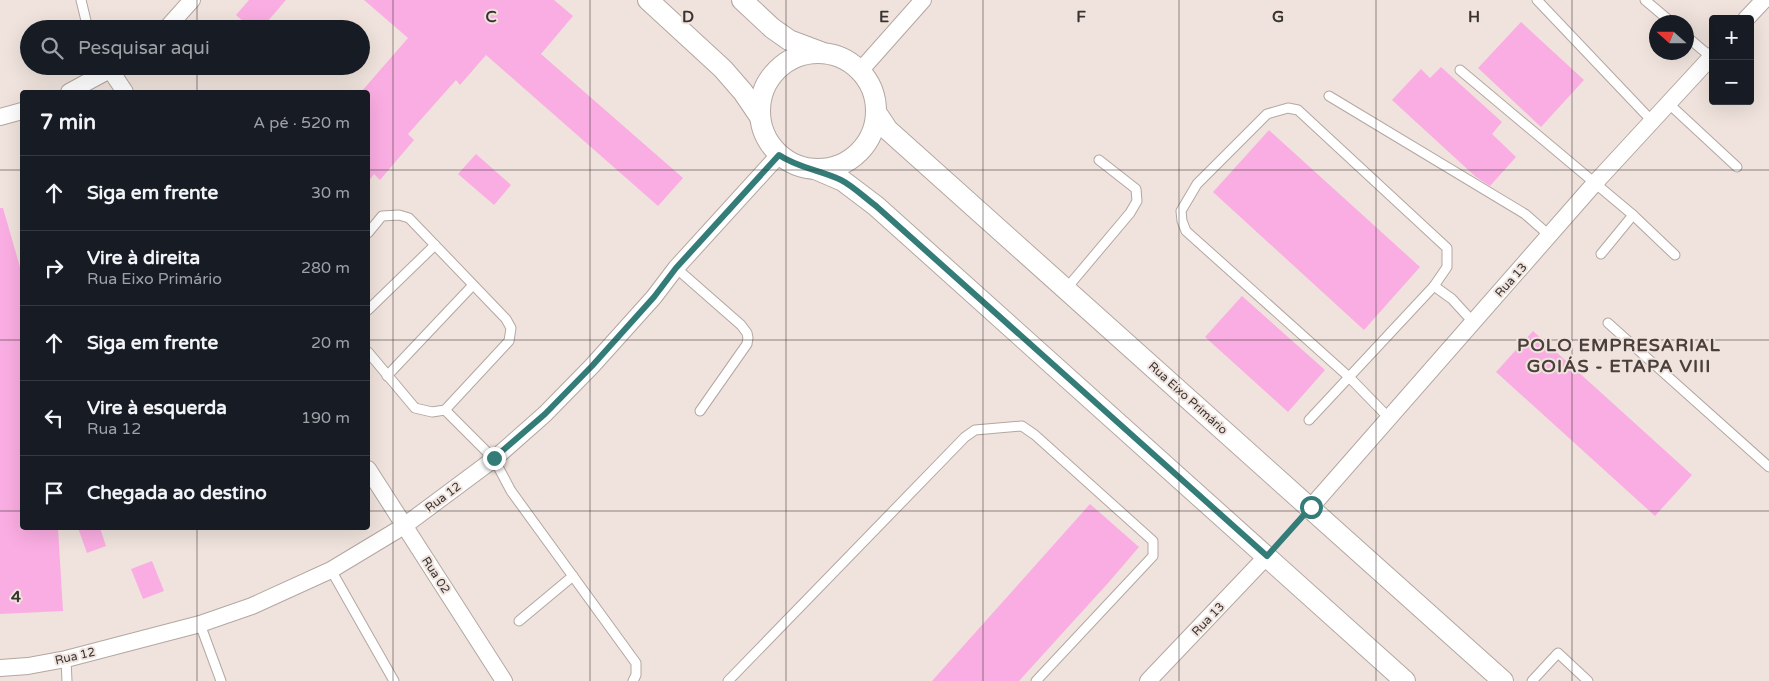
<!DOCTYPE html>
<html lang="pt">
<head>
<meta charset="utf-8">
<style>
	:root { --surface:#171b24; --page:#20242c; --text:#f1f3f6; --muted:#9ea1a6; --line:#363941 }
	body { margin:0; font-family:"Varela Round",sans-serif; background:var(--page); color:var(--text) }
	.controls { position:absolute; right:15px; top:15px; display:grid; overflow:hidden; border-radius:5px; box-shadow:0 5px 20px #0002 }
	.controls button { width:45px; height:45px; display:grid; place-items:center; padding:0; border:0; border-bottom:1px solid var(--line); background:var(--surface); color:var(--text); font:25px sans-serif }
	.compass { position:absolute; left:1649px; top:15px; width:45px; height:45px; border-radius:50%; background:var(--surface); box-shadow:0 5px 20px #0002; rotate:291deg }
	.stop { position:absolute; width:15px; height:15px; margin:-11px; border:4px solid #347c78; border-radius:50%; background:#fff }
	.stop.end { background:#347c78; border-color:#fff; box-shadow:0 1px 5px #0008 }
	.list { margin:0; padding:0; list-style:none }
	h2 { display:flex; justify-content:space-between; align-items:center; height:65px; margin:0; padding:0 20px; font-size:21px }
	h2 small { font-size:16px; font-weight:400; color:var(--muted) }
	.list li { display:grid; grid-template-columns:32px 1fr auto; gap:15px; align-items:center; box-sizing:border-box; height:75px; padding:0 20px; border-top:1px solid var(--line) }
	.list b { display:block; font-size:19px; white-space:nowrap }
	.list p { margin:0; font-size:16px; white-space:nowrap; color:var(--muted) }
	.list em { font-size:16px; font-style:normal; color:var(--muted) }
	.icon { flex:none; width:28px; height:28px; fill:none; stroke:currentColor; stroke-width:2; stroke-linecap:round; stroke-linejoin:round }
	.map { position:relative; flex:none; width:1769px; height:681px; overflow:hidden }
	.search { position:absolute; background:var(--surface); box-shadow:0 5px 20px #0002; left:20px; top:20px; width:350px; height:55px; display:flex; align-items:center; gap:12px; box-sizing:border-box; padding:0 18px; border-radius:28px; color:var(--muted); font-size:19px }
	.panel { position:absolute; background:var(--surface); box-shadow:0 5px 20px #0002; left:20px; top:90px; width:350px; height:440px; border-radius:5px }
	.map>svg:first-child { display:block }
</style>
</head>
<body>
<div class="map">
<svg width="1769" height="681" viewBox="0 0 1769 681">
	<rect width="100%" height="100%" fill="#f0e3dd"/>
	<g fill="#faade2">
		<polygon points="249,0 286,0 261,29 252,29 236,15"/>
		<polygon points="364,0 554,0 573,16 541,54 683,178 658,206 486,55 460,85 456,80 408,134 414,140 380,180 374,174 368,182 368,92 361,92 408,38"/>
		<polygon points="1521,22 1584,80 1541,127 1478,68"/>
		<polygon points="1441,67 1502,122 1492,134 1516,157 1490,186 1476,177 1392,100 1421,69 1430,78"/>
		<polygon points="1269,130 1420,267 1364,330 1213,192"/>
		<polygon points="476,154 511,185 494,205 458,174"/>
		<polygon points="0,208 3,208 22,274 22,528 58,528 63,611 0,614"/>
		<polygon points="1242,296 1325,370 1288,412 1205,337"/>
		<polygon points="1533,331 1692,475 1655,516 1496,372"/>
		<polygon points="1090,504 1139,547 1109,582 1019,681 932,681"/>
		<polygon points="78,528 100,528 106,546 87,553"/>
		<polygon points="152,561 164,591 143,599 131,569"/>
	</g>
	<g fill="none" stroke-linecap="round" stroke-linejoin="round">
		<g stroke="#b3a7a1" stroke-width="11">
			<g id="service">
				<polyline points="81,0 88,29"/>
				<polyline points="1537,0 1652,121"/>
				<polyline points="1645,0 1671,22"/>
				<polyline points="1686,36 1711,57"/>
				<polyline points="1460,70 1633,215 1601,254"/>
				<polyline points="1329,96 1525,214 1550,236"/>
				<polyline points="1668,103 1737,167"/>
				<polyline points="1633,215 1675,255"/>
				<polyline points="368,233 382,216 399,215 409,218 506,319 511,328 509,341 445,410 432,412 415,408 368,352"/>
				<polyline points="676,268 741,325 747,333 748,338 747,344 700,411"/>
				<polyline points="1434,286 1452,299 1473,322"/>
				<polyline points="1066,289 1130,213 1137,201 1136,189 1099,160"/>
				<polyline points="368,310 435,245"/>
				<polyline points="1608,323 1769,467"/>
				<polyline points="387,376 473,285"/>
				<polyline points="445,410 494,459 511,491 636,663 636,675 633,681"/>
				<polyline points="1309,420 1434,286 1447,267 1447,248 1298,110 1288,108 1267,114 1197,184 1181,211 1182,221 1186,231 1349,377 1388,417"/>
				<polyline points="331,570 394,681"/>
				<polyline points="519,621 573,576"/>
				<polyline points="200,624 221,681"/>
				<polyline points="66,659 67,681"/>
				<polyline points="728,681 965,437 975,430 1022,426 1035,435 1153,541 1153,556 1036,681"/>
				<polyline points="1532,681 1558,653 1588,681"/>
			</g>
		</g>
		<g stroke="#b3a7a1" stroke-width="18">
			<g id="minor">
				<polyline points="1746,19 1764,0"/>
				<polyline points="166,29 192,0"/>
				<polyline points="111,71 125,92"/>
				<polyline points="860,71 923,0"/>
				<polyline points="69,92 117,66"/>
				<polyline points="0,117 22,111"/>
				<polyline points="368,469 504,681"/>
				<polyline points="1311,507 1595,183 1713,55"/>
				<polyline points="0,668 28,666 66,659 200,624 252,606 331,570 404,526 494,459 545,414 592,366 654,297 676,268 779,155"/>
				<polyline points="1148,681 1267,556"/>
			</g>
		</g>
		<g stroke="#b3a7a1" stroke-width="22">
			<g id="tertiary">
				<polyline points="648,0 723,69 743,92 760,117"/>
				<polyline points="742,0 772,28 789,40 821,52"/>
				<circle cx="818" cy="111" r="58"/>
				<polyline points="876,112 888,130 1503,681"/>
				<polyline points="815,169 843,181 876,206 1405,681"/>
			</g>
		</g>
		<polyline stroke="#b6aca7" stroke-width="2.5" stroke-dasharray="2.5 2.5" stroke-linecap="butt" points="1278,544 1299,520"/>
		<use href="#service" stroke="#fff" stroke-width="9"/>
		<use href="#minor" stroke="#fff" stroke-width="16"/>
		<use href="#tertiary" stroke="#fff" stroke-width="20"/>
	</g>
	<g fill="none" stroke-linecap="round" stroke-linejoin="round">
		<path stroke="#347c78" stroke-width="6" d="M494,458L545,414L592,366L654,297L676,268L779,155C798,168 820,170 841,180C853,186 865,198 876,206L1267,556L1311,507"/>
	</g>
	<path fill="none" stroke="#383331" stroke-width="1" stroke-opacity="0.55" d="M197,0V29M393,0V681M590,0V681M786,0V681M983,0V681M1179,0V681M1376,0V681M1572,0V681M197,66V92M0,170H22M368,170H1769M0,340H22M368,340H1769M0,511H22M368,511H1769M197,528V681"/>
	<g text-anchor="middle" stroke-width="4" stroke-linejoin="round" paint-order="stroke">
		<g font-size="12" fill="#383331" stroke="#f0e3dd">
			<text transform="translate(1511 280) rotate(-48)" y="4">Rua 13</text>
			<text transform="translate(1188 398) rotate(42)" y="4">Rua Eixo Primário</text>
			<text transform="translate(443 497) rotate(-37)" y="4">Rua 12</text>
			<text transform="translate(436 575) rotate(57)" y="4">Rua 02</text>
			<text transform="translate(1208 619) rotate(-46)" y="4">Rua 13</text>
			<text transform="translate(75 656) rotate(-13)" y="4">Rua 12</text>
		</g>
		<g font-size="18" font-weight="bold" letter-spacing="1" fill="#4a403b" stroke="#f0e3dd">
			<text x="1619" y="351">POLO EMPRESARIAL<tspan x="1619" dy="21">GOIÁS - ETAPA VIII</tspan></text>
		</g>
	</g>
	<g font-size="16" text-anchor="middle" font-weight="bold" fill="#383331" stroke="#f0e3dd" stroke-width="4" stroke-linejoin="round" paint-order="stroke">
		<text x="491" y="22">C</text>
		<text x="688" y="22">D</text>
		<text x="884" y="22">E</text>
		<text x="1081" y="22">F</text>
		<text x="1278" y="22">G</text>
		<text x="1474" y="22">H</text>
		<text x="16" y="602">4</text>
	</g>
</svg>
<div class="controls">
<button>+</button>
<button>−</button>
</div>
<svg class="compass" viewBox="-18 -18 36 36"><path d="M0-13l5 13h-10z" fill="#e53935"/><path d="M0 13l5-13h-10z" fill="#9ea1a6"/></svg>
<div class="stop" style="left:1311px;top:507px"></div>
<div class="stop end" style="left:494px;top:458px"></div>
<div class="search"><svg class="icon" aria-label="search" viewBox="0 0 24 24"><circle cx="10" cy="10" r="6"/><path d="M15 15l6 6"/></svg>Pesquisar aqui</div>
<section class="panel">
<h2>7 min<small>A pé · 520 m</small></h2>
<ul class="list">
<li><svg class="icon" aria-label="ahead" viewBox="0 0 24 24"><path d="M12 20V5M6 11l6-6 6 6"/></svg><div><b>Siga em frente</b></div><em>30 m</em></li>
<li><svg class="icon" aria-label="right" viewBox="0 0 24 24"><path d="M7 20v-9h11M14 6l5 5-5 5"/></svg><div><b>Vire à direita</b><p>Rua Eixo Primário</p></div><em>280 m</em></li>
<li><svg class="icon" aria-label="ahead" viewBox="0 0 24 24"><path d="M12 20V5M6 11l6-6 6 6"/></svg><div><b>Siga em frente</b></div><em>20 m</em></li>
<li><svg class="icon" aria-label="left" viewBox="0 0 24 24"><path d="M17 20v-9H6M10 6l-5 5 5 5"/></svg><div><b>Vire à esquerda</b><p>Rua 12</p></div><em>190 m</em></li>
<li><svg class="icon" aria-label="arrive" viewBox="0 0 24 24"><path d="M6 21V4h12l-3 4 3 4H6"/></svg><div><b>Chegada ao destino</b></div></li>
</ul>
</section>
</div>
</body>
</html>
